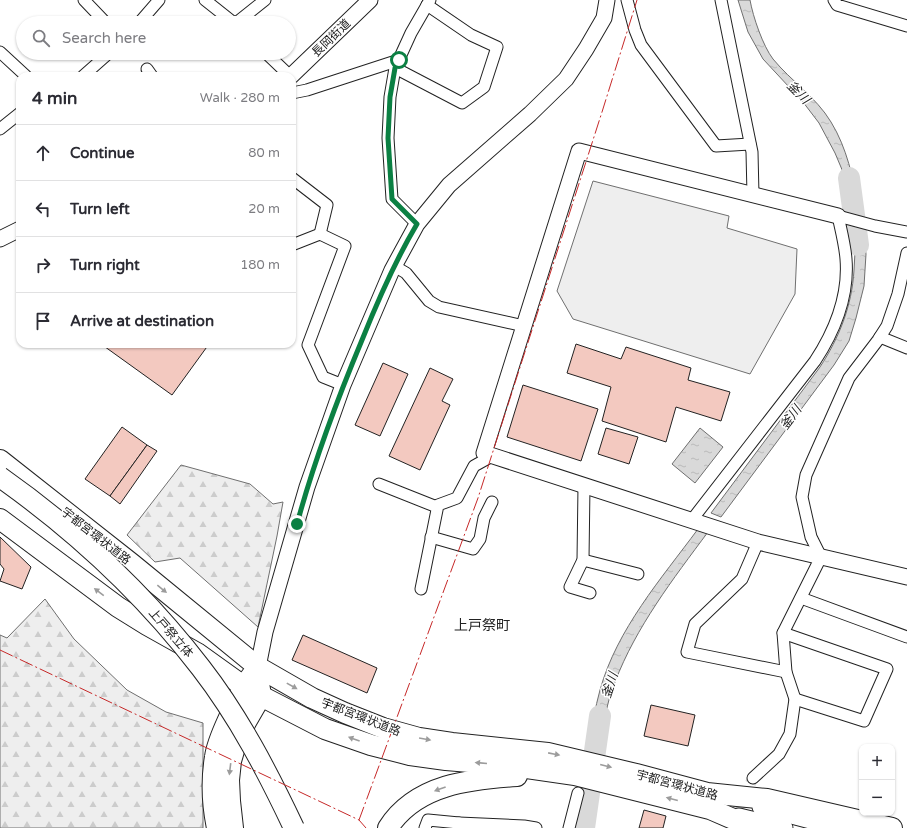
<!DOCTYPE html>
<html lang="en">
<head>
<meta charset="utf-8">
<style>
	:root { --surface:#fff; --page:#f7f7f7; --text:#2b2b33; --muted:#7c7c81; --line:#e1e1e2 }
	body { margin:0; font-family:"Varela Round","Noto Sans JP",sans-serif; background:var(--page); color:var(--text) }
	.controls { position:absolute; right:12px; bottom:12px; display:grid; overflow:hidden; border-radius:8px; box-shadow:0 1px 3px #0004 }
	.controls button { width:36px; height:36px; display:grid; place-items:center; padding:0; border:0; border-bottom:1px solid var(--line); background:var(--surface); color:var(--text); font:20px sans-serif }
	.stop { position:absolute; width:12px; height:12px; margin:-9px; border:3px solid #0b8043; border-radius:50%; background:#fff }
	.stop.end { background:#0b8043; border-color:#fff; box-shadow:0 1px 4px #0008 }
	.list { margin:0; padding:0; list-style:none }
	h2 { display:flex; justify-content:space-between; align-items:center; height:52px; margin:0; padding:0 16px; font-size:17px }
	h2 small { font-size:13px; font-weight:400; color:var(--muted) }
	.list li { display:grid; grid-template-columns:26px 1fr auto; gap:12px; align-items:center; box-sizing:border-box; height:56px; padding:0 16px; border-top:1px solid var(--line) }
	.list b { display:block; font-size:15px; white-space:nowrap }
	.list em { font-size:13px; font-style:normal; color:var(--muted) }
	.icon { flex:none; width:22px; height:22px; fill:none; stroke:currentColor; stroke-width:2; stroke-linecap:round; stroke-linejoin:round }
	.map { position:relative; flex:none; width:907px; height:828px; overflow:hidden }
	.search { position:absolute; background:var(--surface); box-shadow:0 1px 3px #0004; left:16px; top:16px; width:280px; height:44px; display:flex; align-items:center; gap:10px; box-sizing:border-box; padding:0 14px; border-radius:22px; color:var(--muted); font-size:15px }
	.panel { position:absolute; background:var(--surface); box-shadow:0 1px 3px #0004; left:16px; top:72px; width:280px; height:276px; border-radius:12px }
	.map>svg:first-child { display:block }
</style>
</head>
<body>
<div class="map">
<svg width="907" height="828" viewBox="0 0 907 828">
	<defs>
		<pattern id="forest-firs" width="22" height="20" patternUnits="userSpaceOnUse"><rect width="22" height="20" fill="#eee"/><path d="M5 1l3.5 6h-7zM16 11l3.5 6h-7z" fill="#ccc"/></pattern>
		<pattern id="water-ripples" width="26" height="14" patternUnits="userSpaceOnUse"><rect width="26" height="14" fill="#d9d9d9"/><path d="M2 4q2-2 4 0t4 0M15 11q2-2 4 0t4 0" fill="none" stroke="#bababa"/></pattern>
	</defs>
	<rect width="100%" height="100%" fill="#fff"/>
	<g fill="url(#forest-firs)" stroke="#6f6f6f">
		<polygon points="181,465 250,484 273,504 283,502 277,536 258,627 180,558 155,562 127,535"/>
		<polygon points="45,599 74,639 127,690 166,712 203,723 203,828 0,828 0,635 7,638"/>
	</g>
	<polygon fill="#eee" stroke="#6f6f6f" points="593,181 729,216 727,228 797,249 795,294 750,374 573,319 557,291"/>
	<g fill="url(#water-ripples)" stroke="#6f6f6f">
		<path d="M738,0H750C753,17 763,46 773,59C791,81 816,97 831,122C847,148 853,178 859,208L847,205L843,172L835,153L819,123L803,102L763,59L748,32Z"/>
		<path d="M850,225L863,229L866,254L864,286L856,318L849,341L834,365L721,517L711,513L820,367C839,338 852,306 854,270C854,264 855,258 855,252C854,243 851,233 850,225Z"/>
		<polygon points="700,428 723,447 695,483 672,464"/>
		<path d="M698,529L708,532C673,579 636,627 615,682C606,703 604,725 601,747L590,744C592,726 595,708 600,690C617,629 661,579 698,529Z"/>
		<polygon points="583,792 597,795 591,828 578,828"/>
	</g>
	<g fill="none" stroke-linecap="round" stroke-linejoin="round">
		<g stroke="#d9d9d9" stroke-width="22">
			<polyline points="849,178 858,245"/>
			<polyline points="584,828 600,716"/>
		</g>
	</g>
	<g fill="#f3c9c0" stroke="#222">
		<polygon points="101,344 209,344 172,395"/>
		<polygon points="576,344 621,359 626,347 691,368 688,380 730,392 721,421 676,407 666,442 602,421 611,387 567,373"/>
		<polygon points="383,363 408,374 380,436 355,425"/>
		<polygon points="430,368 453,379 442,401 450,405 420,470 389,456"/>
		<polygon points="523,385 598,409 581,461 507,437"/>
		<polygon points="122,427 147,445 110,496 85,479"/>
		<polygon points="606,428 638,437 629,464 598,454"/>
		<polygon points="147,445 157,451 120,504 110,496"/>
		<polygon points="0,537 31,567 22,589 0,581 4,569 0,564"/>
		<polygon points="303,635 377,668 367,693 292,660"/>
		<polygon points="651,705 695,715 688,746 644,736"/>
		<polygon points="644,810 666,816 663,828 639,828"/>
	</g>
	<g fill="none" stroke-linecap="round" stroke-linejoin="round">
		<polyline stroke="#d3d3d3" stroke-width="11" stroke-dasharray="11 5.5" stroke-linecap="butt" points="729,828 753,778"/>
		<g stroke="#222" stroke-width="13">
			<g id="street">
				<polyline points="84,0 106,23"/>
				<polyline points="205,0 234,23"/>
				<polyline points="627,0 635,30 641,45 716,146 750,144"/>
				<polyline points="721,0 752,152 753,195"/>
				<polyline points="834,0 837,5 907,26"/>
				<polyline points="139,23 159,0"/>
				<polyline points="236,23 265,0"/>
				<polyline points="0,52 26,76"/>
				<polyline points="266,53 290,76"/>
				<polyline points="395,68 462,103 484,87 497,47 471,35 427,5"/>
				<polyline points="147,69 152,76"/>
				<polyline points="83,76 109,53"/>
				<polyline points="292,93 307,90 399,60"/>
				<polyline points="0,129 20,113"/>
				<polyline points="292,178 327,205 320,234"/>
				<polyline points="417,224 392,199 388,138 390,97 395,68 411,33 430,0"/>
				<polyline points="292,245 320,234 345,246 308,345 323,377 343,385"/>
				<polyline points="394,266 406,273 429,301 439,307 524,326"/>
				<polyline points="880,337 907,348"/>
				<polyline points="379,484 437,507"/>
				<polyline points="584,486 583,560 570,587 590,593"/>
				<path d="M691,521L815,361C834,332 849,296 846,259C845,245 841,230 838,216L875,226L907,232"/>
				<polyline points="431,537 473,549 480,539 484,518 492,502"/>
				<polyline points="758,542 742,579 695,624 687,652 786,672"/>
				<polyline points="583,560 638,574"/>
				<polyline points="421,589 438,505 457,498 474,466 492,456"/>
				<polyline points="801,598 907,637"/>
				<polyline points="783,633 887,669 864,721 795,699"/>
				<polyline points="753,778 779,754 790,734 795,699 786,672 783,633 821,557 811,537 802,497 806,475 849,378 878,340 887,326 898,294 907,253"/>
				<polyline points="425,828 428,820 459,823"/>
				<polyline points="458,828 459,823 524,826 536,828"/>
				<polyline points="569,828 578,793"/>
			</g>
		</g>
		<g stroke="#222" stroke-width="17">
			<g id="secondary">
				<polyline points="291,76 370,0"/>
				<polyline points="838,216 579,151 484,453 758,542 907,577"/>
				<polyline points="0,239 20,229"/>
				<polyline points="258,667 265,632 307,487 343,385 392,270 417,224 449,185 530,114 566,79 586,49 604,18 607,0"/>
			</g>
		</g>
		<g stroke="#222" stroke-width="19">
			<g id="primary">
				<polyline points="761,807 841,828"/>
				<polyline points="739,817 784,828"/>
			</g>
		</g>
		<g stroke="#222" stroke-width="22">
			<g id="highway">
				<polyline points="0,460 132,564 258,667 312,698 345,713 383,728 419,738 452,743 548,753 636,774 707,793 767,799 892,828"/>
				<polyline points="0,519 118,607 147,625 197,653 243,686 261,696 325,729 371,745 410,755 446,760 505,765 575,775 710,809 754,828"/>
				<path d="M217,828C212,804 211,781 215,757C217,742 225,727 231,713C237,700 242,687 252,675"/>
				<polyline points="233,828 230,801 229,780 231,761 236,744 246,722 261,696 259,683"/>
				<path d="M388,828C416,784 471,779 517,776"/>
			</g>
		</g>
		<use href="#street" stroke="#fff" stroke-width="11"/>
		<use href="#secondary" stroke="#fff" stroke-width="15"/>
		<use href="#primary" stroke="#fff" stroke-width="17"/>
		<use href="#highway" stroke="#fff" stroke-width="20"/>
		<g stroke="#222" stroke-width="22" stroke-linecap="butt">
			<path id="highway-bridge" d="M0,477C75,530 145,595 201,668C239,717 268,773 294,828"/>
		</g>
		<use href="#highway-bridge" stroke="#fff" stroke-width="20"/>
		<g stroke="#c62828" stroke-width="1" stroke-dasharray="14 3 2 3" stroke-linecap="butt">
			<polyline points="0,650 359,820 366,828"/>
			<polyline points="359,820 478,498 602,112 637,0"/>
		</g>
	</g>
	<defs><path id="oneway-solid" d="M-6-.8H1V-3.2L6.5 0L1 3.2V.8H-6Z"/></defs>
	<g fill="#9c9c9c">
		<use href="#oneway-solid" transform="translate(162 589) rotate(39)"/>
		<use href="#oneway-solid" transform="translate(99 592) rotate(-143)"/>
		<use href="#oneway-solid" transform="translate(292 686) rotate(29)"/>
		<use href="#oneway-solid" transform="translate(354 739) rotate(-160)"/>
		<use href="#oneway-solid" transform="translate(425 739) rotate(10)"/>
		<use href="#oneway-solid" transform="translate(554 754) rotate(11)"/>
		<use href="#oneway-solid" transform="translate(481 763) rotate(-175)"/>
		<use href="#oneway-solid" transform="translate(606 766) rotate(14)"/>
		<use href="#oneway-solid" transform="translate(230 769) rotate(97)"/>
		<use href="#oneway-solid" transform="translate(440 789) rotate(160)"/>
		<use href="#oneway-solid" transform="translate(672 799) rotate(-165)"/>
	</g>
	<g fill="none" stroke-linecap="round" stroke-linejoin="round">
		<path stroke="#0b8043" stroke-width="5" d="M297,524C314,461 337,400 362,340C378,300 395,261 417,224L392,199L388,138L390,97L395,68L399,60"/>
	</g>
	<g text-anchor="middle" stroke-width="3" stroke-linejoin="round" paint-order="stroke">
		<g font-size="12" fill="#222" stroke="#fff">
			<text transform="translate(331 38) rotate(-44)" y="4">長岡街道</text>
			<text transform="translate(96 536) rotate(38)" y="4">宇都宮環状道路</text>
			<text transform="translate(171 633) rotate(49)" y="4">上戸祭立体</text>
			<text transform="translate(361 717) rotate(21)" y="4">宇都宮環状道路</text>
			<text transform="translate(677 785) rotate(15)" y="4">宇都宮環状道路</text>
		</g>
		<g font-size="13" font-style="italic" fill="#222" stroke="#fff">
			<text transform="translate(799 92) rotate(45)" y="5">釜川</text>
			<text transform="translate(790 417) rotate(-53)" y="5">釜川</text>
			<text transform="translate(609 685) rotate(-72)" y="5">釜川</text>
		</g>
		<g font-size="14" fill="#222" stroke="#fff">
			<text x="482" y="630">上戸祭町</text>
		</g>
	</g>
</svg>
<div class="controls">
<button>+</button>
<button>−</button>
</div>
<div class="stop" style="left:399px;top:60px"></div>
<div class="stop end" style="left:297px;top:524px"></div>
<div class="search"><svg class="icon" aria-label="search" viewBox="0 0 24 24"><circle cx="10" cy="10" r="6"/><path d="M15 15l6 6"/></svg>Search here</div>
<section class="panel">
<h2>4 min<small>Walk · 280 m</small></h2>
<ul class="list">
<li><svg class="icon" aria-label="ahead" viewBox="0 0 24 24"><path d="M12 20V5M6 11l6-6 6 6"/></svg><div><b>Continue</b></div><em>80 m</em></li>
<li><svg class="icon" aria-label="left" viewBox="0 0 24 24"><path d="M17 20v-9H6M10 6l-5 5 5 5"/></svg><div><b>Turn left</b></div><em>20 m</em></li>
<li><svg class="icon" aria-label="right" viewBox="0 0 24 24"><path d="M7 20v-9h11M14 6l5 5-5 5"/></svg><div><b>Turn right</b></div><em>180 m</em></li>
<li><svg class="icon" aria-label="arrive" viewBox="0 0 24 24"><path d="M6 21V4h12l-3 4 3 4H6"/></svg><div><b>Arrive at destination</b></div></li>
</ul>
</section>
</div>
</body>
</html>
